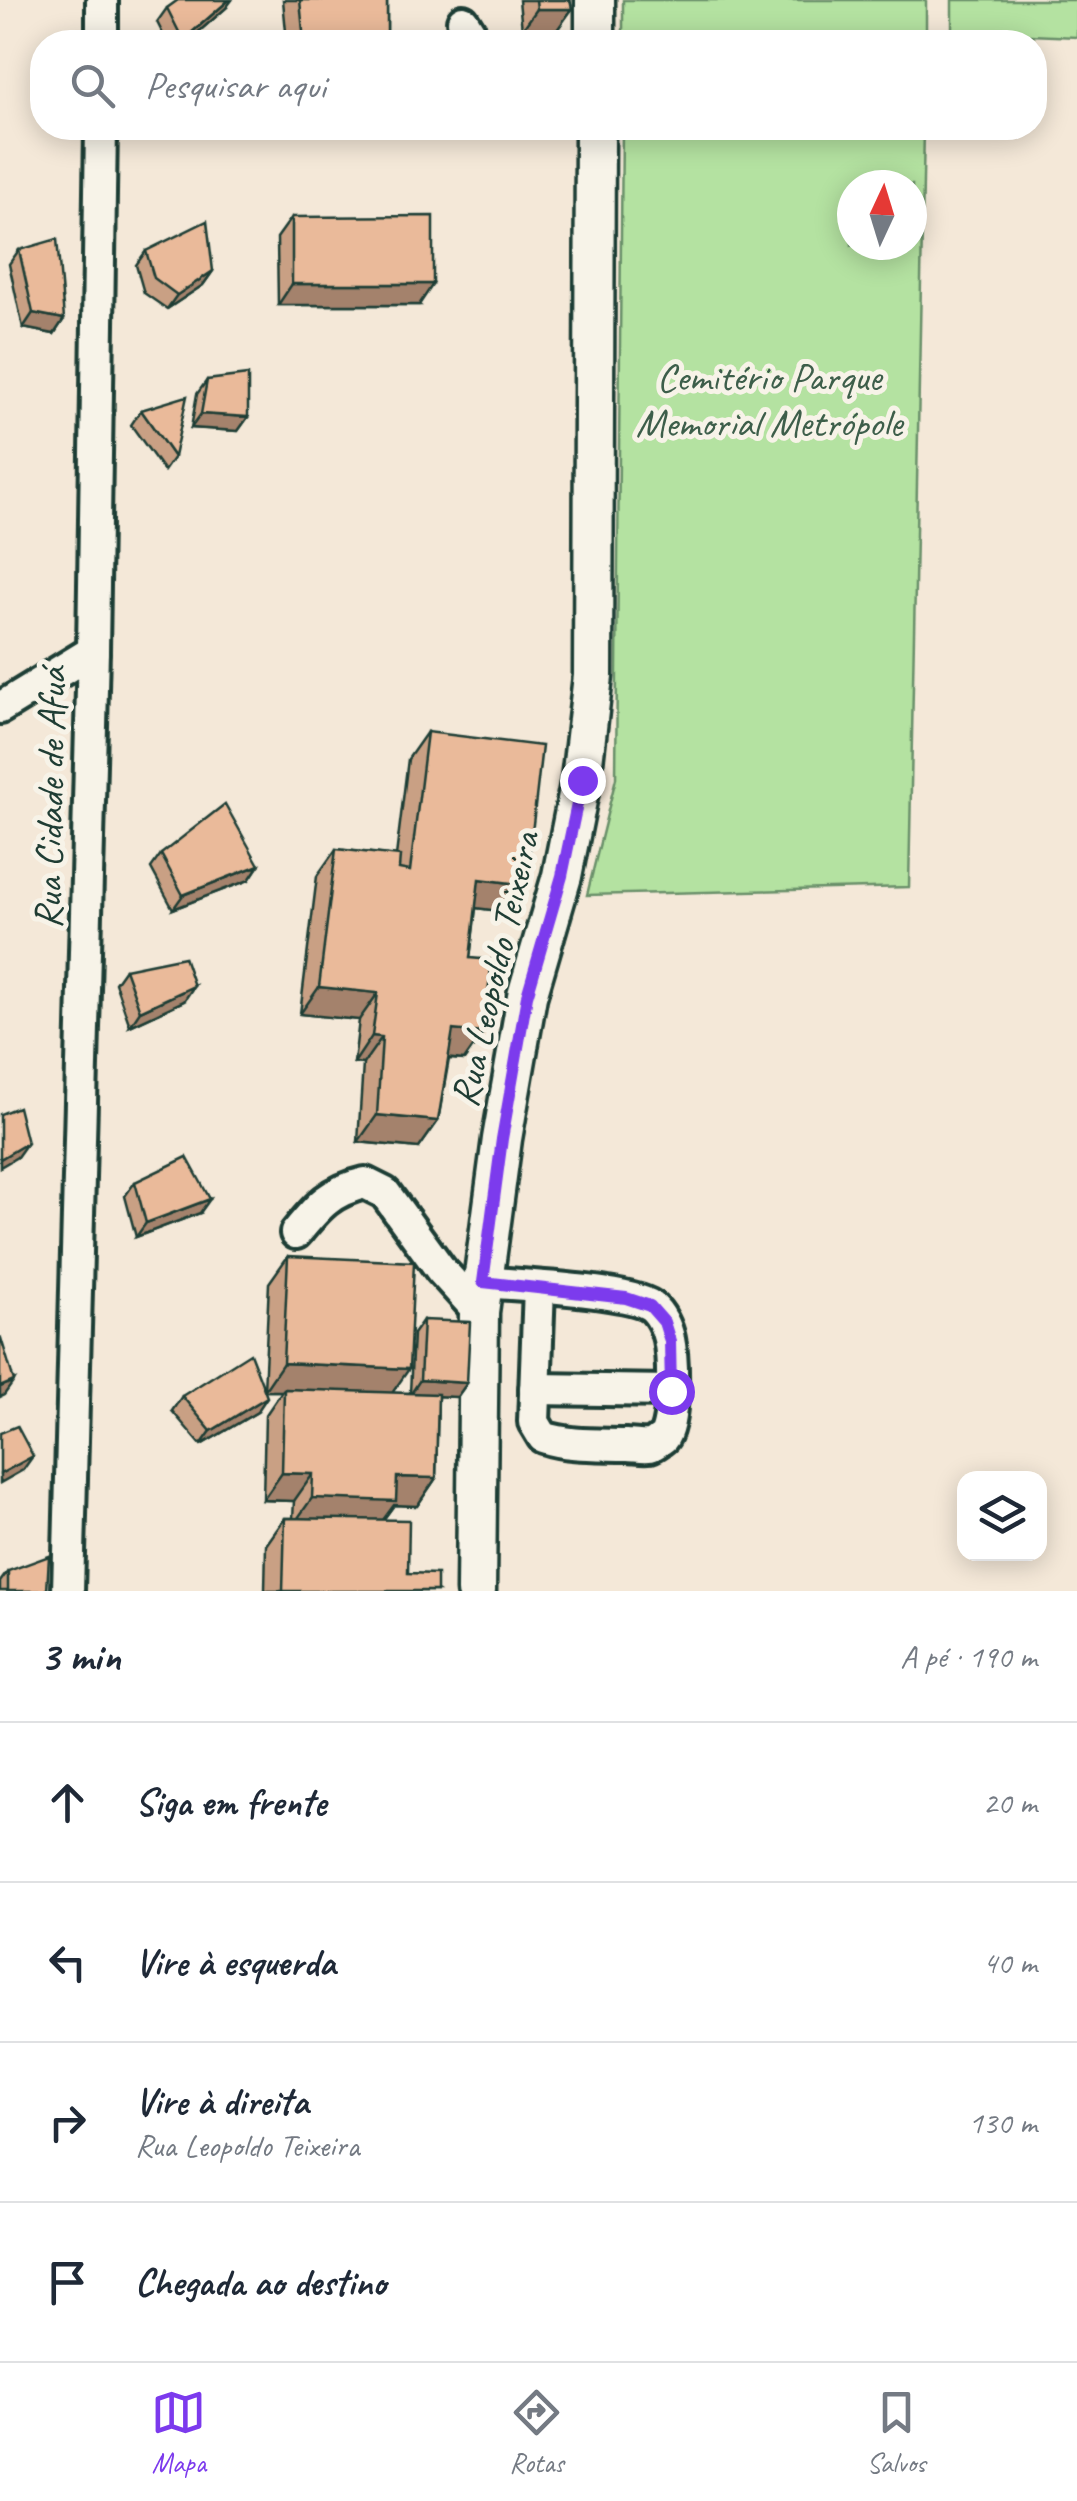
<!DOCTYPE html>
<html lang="pt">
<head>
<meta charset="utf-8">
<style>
	:root { --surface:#fff; --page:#f2f2f3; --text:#1f2937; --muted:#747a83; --line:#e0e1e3; --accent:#7c3aed }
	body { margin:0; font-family:Caveat,sans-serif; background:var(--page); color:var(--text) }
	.controls { position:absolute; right:30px; bottom:30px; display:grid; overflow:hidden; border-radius:20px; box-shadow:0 5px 25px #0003 }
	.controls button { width:90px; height:90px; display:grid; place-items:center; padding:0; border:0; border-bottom:2px solid var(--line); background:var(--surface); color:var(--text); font:50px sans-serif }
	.compass { position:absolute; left:837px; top:170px; width:90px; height:90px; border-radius:50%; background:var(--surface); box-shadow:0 5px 25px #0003; rotate:4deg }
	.stop { position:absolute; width:30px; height:30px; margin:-22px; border:8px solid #7c3aed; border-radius:50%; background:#fff }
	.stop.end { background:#7c3aed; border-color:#fff; box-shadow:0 2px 10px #0008 }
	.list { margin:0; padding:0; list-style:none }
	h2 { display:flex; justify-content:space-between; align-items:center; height:130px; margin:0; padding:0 40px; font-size:42px }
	h2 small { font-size:32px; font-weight:400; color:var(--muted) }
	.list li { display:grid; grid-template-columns:65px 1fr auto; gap:30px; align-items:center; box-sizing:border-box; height:160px; padding:0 40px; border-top:2px solid var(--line) }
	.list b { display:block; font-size:38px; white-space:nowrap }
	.list p { margin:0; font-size:32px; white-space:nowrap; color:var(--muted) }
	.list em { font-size:32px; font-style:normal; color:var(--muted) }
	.icon { flex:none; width:55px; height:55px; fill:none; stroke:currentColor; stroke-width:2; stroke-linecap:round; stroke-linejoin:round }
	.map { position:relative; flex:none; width:1077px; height:1591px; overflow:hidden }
	.search { position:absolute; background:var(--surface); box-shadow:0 5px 25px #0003; left:30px; right:30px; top:30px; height:110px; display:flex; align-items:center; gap:25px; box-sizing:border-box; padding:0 35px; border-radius:40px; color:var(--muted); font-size:38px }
	.sheet { height:770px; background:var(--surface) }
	nav { display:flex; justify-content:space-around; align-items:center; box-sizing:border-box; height:140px; border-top:2px solid var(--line); background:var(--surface); font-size:28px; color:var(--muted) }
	nav a { display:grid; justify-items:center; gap:5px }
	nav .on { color:var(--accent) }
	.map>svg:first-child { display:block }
</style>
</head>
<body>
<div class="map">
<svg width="1077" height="1591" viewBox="0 0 1077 1591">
	<rect width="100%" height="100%" fill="#f4e8d8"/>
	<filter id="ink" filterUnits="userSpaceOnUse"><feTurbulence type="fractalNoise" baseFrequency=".01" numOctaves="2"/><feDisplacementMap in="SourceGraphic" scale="20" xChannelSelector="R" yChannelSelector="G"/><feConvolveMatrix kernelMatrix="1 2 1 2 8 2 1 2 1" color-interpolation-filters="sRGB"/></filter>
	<g filter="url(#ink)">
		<g fill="#b4e2a1" stroke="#6a906a" stroke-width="2.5" fill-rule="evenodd">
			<rect x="623" y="0" width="303" height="42"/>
			<polygon points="952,0 1077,0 1077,37 952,32"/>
			<path d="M622,128H924L909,887L587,895L616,778ZM912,185V245H852V185Z"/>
		</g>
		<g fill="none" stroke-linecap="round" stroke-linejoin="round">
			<g stroke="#1f3d34" stroke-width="38">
				<g id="minor">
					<polyline points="463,21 476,42"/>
					<polyline points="102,42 102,0"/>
					<polyline points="0,708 93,651"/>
					<path d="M296,1233C318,1206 330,1191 365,1183L385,1193L441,1270L479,1312"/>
					<path d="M483,1282C515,1285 628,1290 651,1306C660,1313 667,1328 669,1339C673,1358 675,1424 663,1438C660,1440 654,1445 650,1446C643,1447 634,1445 627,1445C599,1444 569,1446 543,1437L534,1422L539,1287"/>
					<polyline points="535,1389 671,1391"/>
					<polyline points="68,1591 93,651 101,128"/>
				</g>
			</g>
			<g stroke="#1f3d34" stroke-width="45">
				<g id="major">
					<polyline points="595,42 595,0"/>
					<polyline points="476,1591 479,1312 502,1139 527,996 562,876 581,780 593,676 595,128"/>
				</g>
			</g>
			<use href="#minor" stroke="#f7f3e8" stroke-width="30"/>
			<use href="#major" stroke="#f7f3e8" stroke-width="38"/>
		</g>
		<g fill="#c9a084" stroke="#1f3d34" stroke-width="2.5">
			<polygon points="283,0 387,0 387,42 287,42"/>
			<polygon points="519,0 570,0 572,9 557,30 522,30"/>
			<polygon points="167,8 226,8 187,42 167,42 157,22"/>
			<polygon points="292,217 419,305 278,305 277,238"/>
			<polygon points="19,250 64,319 54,334 23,328 9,264"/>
			<polygon points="146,251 213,271 203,285 167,309 144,293 136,265"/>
			<polygon points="207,380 248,417 238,431 191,428 197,394"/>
			<polygon points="141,410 174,457 164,471 131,425"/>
			<polygon points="427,732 526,885 507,912 476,908 470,958 483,1033 464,1060 449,1059 438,1121 419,1148 358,1142 363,1064 354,1063 359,1020 300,1014 317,876 336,849 396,856 408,759"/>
			<polygon points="161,854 259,865 249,880 173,909 151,868"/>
			<polygon points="125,969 184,1001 130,1026 115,983"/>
			<polygon points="135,1182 200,1213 136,1237 125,1196"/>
			<polygon points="288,1256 392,1393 410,1393 413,1334 423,1320 467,1383 457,1397 438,1396 436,1478 417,1506 394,1505 383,1520 408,1573 437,1591 265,1591 266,1545 285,1518 293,1518 294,1501 263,1500 265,1416 282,1391 264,1391 269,1283"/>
			<polygon points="182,1396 257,1412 201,1445 172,1411"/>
			<polygon points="8,1571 47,1591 0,1591 0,1582"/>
		</g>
		<g fill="#a4826c" stroke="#1f3d34" stroke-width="2.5">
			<polygon points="229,0 232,0 226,8 187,42 181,42"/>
			<polygon points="537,9 572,9 557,30 522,30"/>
			<polygon points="213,271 203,285 167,309 177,295"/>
			<polygon points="292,284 433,284 419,305 278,305"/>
			<polygon points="33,313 64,319 54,334 23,328"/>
			<polygon points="201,414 248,417 238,431 191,428"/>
			<polygon points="259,865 249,880 173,909 183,895"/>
			<polygon points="479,879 526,885 507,912 460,906"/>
			<polygon points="194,986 184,1001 130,1026 140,1011"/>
			<polygon points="319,987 378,993 359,1020 300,1014"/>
			<polygon points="453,1030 483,1033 464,1060 434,1057"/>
			<polygon points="372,1036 382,1037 363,1064 354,1063"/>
			<polygon points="377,1115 438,1121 419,1148 358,1142"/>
			<polygon points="27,1143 17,1157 0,1167 0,1159"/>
			<polygon points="210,1199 200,1213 136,1237 146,1223"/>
			<polygon points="283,1363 409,1369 390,1396 284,1389 282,1391 264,1391"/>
			<polygon points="420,1380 467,1383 457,1397 410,1395"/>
			<polygon points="14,1381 4,1395 0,1397 0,1387"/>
			<polygon points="267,1397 257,1412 201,1445 211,1431"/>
			<polygon points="33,1456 23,1470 0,1483 0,1474"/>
			<polygon points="282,1473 313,1474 294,1501 263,1500"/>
			<polygon points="397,1477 436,1478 417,1506 394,1505 377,1528 293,1525 312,1498"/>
		</g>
		<g fill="#eaba9a" stroke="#1f3d34" stroke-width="2.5">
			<polygon points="178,0 229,0 183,40 167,8"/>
			<polygon points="300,0 387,0 387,42 304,42"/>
			<polygon points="536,0 570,0 572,9 537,9"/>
			<polygon points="433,216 433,284 292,284 292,217"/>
			<polygon points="207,221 213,271 177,295 154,278 146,251"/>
			<polygon points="57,239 64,319 33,313 19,250"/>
			<polygon points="248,375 248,417 201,414 207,380"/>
			<polygon points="187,396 174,457 141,410"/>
			<polygon points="427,732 542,746 526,885 479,879 470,958 492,960 483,1033 453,1030 438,1121 377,1115 382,1037 372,1036 378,993 319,987 336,849 400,856 399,869 410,871"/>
			<polygon points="225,804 259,865 183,895 161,854"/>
			<polygon points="184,957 194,986 140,1011 125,969"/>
			<polygon points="18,1107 27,1143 0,1159 0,1114"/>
			<polygon points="187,1157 210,1199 146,1223 135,1182"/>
			<polygon points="288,1256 414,1262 409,1369 283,1363"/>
			<polygon points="423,1320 470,1322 467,1383 420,1380"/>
			<polygon points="1,1338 14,1381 0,1387 0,1339"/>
			<polygon points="250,1353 267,1397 211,1431 182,1396"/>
			<polygon points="284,1389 438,1394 436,1478 397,1477 396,1501 312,1498 313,1474 282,1473"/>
			<polygon points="17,1426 33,1456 0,1474 0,1433"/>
			<polygon points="285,1518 409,1520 408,1573 437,1574 437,1591 283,1591"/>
			<polygon points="49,1556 47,1591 8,1591 8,1571"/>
		</g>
	</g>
	<g fill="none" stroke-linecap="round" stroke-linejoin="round" filter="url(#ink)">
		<polyline stroke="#7c3aed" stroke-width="12" points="582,780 562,876 527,996 502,1139 483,1282 626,1298 650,1306 664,1322 670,1341 671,1391"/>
	</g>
	<g text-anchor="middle" stroke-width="10" stroke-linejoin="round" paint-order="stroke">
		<g font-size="40" fill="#3d5e4a" stroke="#f7f3e8">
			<text x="769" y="390">Cemitério Parque<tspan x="769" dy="46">Memorial Metrópole</tspan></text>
		</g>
		<g font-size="40" fill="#1f3d34" stroke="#f7f3e8">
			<text transform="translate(49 798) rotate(-89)" y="14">Rua Cidade de Afuá</text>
			<text transform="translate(494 969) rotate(-77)" y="14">Rua Leopoldo Teixeira</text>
		</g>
	</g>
</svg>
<div class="controls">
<button><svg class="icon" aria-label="layers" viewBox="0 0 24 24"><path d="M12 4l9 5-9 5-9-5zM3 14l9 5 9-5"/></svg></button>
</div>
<svg class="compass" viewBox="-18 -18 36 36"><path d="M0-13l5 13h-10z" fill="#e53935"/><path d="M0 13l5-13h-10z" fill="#747a83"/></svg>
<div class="stop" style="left:671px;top:1391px"></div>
<div class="stop end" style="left:582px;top:780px"></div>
<div class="search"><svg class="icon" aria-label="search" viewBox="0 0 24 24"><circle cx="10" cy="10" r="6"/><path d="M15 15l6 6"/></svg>Pesquisar aqui</div>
</div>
<section class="sheet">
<h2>3 min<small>A pé · 190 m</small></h2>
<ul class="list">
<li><svg class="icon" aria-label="ahead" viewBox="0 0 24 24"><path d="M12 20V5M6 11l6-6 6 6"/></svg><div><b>Siga em frente</b></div><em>20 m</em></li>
<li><svg class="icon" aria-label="left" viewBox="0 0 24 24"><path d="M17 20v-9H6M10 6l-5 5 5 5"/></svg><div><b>Vire à esquerda</b></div><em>40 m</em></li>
<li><svg class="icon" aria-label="right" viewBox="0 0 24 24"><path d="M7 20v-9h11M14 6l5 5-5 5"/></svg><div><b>Vire à direita</b><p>Rua Leopoldo Teixeira</p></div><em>130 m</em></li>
<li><svg class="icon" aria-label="arrive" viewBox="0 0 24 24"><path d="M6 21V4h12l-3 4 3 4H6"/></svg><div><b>Chegada ao destino</b></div></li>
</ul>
</section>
<nav>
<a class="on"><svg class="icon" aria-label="map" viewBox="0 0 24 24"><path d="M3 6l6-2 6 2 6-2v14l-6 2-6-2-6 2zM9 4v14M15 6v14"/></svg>Mapa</a>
<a><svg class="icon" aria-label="directions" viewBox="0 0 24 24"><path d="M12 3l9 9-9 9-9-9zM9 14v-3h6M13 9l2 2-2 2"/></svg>Rotas</a>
<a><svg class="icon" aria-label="saved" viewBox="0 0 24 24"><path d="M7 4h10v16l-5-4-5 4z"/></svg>Salvos</a>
</nav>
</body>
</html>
